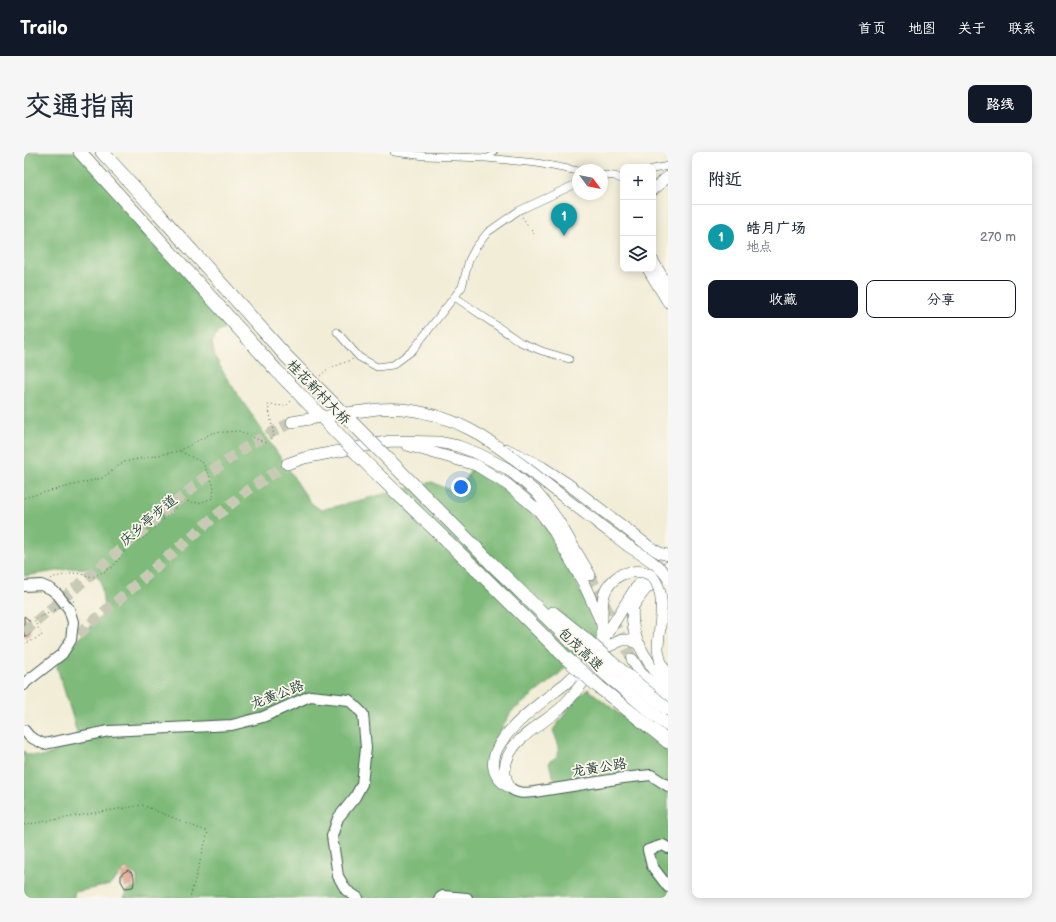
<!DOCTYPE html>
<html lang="zh">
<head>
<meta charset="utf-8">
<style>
	:root { --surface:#fff; --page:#f6f6f7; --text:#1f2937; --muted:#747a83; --line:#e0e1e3; --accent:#111827 }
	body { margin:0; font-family:"Balsamiq Sans","LXGW WenKai TC",sans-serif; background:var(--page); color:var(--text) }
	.controls { position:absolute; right:12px; top:12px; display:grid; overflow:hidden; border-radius:8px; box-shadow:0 2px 10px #0003 }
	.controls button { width:36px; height:36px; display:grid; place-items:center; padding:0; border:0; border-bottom:1px solid var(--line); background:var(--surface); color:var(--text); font:20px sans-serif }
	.compass { position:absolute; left:548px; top:12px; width:36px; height:36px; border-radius:50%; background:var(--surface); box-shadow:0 2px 10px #0003; rotate:122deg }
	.you { position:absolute; left:437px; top:335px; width:14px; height:14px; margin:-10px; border:3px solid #fff; border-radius:50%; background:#1a73e8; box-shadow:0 0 0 6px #1a73e833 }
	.badge { display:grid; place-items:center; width:26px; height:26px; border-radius:50%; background:var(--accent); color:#fff; font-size:13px; font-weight:700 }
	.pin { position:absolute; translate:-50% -33px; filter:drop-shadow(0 1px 2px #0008) }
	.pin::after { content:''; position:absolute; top:21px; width:14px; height:12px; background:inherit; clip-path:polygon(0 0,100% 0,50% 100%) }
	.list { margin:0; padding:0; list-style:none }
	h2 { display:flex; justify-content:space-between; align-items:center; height:52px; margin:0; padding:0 16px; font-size:17px }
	h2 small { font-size:13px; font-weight:400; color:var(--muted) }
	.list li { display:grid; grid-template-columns:26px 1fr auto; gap:12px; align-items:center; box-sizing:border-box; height:64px; padding:0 16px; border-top:1px solid var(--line) }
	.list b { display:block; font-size:15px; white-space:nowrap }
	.list p { margin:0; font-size:13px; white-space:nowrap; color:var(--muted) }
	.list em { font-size:13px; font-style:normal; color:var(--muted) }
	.actions { display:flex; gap:8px; padding:12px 16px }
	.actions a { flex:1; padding:9px 0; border:1px solid var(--accent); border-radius:8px; text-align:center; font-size:14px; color:var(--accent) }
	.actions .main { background:var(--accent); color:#fff }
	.icon { flex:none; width:22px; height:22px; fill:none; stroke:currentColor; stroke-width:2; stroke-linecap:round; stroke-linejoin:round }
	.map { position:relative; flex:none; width:644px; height:746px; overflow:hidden; border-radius:8px }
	header { display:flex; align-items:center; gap:24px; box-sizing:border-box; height:56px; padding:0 20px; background:var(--accent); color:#fff }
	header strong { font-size:19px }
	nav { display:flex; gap:22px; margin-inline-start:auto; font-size:14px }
	.intro { display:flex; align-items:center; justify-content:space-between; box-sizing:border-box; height:96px; padding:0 24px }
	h1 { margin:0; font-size:28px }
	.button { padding:10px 18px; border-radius:8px; background:var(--accent); color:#fff; font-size:14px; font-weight:700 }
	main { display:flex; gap:24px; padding:0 24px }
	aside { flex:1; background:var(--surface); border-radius:8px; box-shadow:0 2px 10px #0003 }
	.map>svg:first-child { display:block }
</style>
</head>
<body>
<header>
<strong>Trailo</strong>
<nav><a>首页</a><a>地图</a><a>关于</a><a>联系</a></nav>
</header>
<div class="intro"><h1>交通指南</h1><a class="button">路线</a></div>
<main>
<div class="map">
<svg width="644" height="746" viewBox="0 0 644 746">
	<rect width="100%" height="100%" fill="#fbf7ec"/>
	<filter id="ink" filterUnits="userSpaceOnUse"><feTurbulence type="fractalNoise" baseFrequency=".025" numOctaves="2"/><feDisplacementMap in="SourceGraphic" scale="8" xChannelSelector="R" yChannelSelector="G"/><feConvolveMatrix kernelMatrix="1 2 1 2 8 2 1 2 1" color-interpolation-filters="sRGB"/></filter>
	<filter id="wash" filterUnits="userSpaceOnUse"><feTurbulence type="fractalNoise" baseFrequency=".012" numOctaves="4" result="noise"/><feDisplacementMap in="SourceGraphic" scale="16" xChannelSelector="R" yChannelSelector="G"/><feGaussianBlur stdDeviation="0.9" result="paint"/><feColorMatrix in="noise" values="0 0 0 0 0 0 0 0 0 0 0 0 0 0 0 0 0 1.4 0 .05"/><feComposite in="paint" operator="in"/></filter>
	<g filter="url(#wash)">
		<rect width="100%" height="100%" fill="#f2edd7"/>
		<polygon fill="#7eba79" stroke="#4e7c56" points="0,0 55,0 205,175 194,180 188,190 191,205 202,225 287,351 297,358 408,330 434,342 447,317 493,345 528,381 564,454 575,481 535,522 487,560 473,585 471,613 487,629 492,632 516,637 534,632 528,623 525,610 534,604 535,594 529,578 553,546 564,537 644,601 644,746 100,746 102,739 113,735 113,724 102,716 86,733 50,740 50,746 0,746 0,599 2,602 18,605 55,590 49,566 33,515 34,510 36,505 79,462 80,457 77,429 69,420 65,417 52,416 0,424"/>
		<g id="blocks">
			<g fill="#dc9b85">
				<polygon points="0,464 5,468 7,474 7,481 4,484 0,484"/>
				<polygon points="104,718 108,721 110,725 110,730 109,735 101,736 97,729 97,722"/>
			</g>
		</g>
	</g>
	<g filter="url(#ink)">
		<use href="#blocks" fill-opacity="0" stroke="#3f574c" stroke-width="1"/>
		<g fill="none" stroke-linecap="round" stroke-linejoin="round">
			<g stroke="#c8cab6" stroke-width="11" stroke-dasharray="11 5.5" stroke-linecap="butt">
				<polyline points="566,423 608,507"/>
				<polyline points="0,480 188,319 228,291 268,270"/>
				<polyline points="42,493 182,372 224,338 263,312"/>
			</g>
			<g stroke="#3f574c" stroke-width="5">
				<polyline id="lane" points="463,5 471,0"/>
			</g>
			<g stroke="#3f574c" stroke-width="8">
				<g id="street">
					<polyline points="370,0 401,4 462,6 513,11 554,19"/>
					<polyline points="629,17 644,14"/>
					<polyline points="578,23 591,24 599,28"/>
					<polyline points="431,145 496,190 518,199 545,207"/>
					<polyline points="313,180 335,205 353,215 369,213 388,199 427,149 438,135 445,108 452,95 464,80 494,59 554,31"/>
				</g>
			</g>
			<g stroke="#3f574c" stroke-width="12">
				<g id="secondary">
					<polyline points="0,434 17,433 27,437 34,443 45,457 49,470 47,488 38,502 2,530 0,533"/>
					<polyline points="0,578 6,585 20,592 85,579 208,573 239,565 286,544 325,548 339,562 342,596 338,632 331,645 314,666 308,684 314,724 322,738 334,746"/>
					<path d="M485,635C493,642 500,641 510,640L599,626L627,623L644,634"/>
					<polyline points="644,696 639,693 624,698 628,714 644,735"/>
					<polyline points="416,746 419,744 443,746"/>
				</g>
			</g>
			<g stroke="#3f574c" stroke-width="12">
				<g id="primary">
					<polyline points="629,38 640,28 644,25"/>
					<polyline points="629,109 644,135"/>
					<polyline points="624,117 644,150"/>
					<polyline points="268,270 285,267"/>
					<polyline points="383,293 452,313 484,333 515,359 528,376 560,432 578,472 578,489"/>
					<polyline points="482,297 518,315 544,332 627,396 636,401 644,403"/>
					<polyline points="263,312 280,306 367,289 414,290 434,294 455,302 484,317 512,340 525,356 535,370 566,423"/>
					<path d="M609,450C608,460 608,472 611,482C615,498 633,523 644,535"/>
					<path d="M608,456C616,444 623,433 636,425"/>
					<path d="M578,468C578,447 578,435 596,423"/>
					<polyline points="583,495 598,488 607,488 616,493"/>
					<polyline points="608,507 616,520 632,535 644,545"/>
					<polyline points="637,511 644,523"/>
					<path d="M485,635C435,604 519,550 542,531C548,526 554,520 559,514C579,491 594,463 611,437C620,426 630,419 644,415"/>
					<path d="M485,635C483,630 480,622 481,617C483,587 519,573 538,555C553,540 564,523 575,506"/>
				</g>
			</g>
			<g stroke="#3f574c" stroke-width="14">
				<g id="highway">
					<polyline points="56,0 122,73"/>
					<polyline points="78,0 135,62"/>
					<polyline points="466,410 551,493"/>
					<polyline points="455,420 542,506"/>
					<polyline points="529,461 560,486"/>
					<polyline points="632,564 644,573"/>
					<polyline points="628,577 644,590"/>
				</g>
			</g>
			<g stroke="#3f574c" stroke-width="1" stroke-dasharray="1 3" stroke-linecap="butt">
				<polyline points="498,65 510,82"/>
				<polyline points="296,224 304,217 329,207"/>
				<polyline points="0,346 14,342 78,326 100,310 155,299 188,281 215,279 242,291 250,284 244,253 262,254 268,248"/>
				<polyline points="27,427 30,425 52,421 69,425 89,415 105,393 121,385 159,349 175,351 189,346 190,334 179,311 156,299"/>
				<polyline points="0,492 18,484 10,468 31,458"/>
				<polyline points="0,673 118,653 184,680 166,746"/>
			</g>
			<use href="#lane" stroke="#fff" stroke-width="3.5"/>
			<use href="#street" stroke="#fff" stroke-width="7"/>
			<use href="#secondary" stroke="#fff" stroke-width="10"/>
			<use href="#primary" stroke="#fff" stroke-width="11"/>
			<use href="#highway" stroke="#fff" stroke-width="13"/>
			<g stroke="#3f574c" stroke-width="12" stroke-linecap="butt">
				<g id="primary-bridge">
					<path d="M285,267C303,264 321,261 339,259C352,257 365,256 378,257C433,263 463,286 505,318C527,335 548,352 570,368C581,377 593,385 604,394C618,403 635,412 644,426"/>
					<path d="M596,423C607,419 618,417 628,424C644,443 635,471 634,496C634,501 636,506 637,511"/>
				</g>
			</g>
			<g stroke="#3f574c" stroke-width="14" stroke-linecap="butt">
				<g id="highway-bridge">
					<polyline points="135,62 262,204 466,410"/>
					<polyline points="122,73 252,218 345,314 455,420"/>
					<polyline points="560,486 587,510 642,556"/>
					<polyline points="551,493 583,523 632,564"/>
					<polyline points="542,506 575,535 628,577"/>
				</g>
			</g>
			<polyline stroke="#3f574c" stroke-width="1" stroke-dasharray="1 3" stroke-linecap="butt" points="31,458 52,448"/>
			<use href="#primary-bridge" stroke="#fff" stroke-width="11"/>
			<use href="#highway-bridge" stroke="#fff" stroke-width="13"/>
		</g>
	</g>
	<g text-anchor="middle" stroke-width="3.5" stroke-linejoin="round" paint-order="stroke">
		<g font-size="14" fill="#1f3d34" stroke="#fbf7ec">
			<text transform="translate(295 240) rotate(46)" y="5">桂花新村大桥</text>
			<text transform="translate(124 368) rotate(-40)" y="5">庆乡亭步道</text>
			<text transform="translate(557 497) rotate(43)" y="5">包茂高速</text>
			<text transform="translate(253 542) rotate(-21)" y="5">龙黄公路</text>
			<text transform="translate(575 615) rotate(-9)" y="5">龙黄公路</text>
		</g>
	</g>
</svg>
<div class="controls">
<button>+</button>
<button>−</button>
<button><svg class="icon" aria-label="layers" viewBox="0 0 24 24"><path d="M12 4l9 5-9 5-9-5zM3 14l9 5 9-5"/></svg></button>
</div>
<svg class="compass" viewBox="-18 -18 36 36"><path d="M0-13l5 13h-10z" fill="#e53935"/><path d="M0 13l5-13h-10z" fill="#747a83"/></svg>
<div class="you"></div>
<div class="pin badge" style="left:540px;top:84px;background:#0f9aa8">1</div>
</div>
<aside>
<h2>附近<small></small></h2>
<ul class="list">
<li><span class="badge" style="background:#0f9aa8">1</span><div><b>皓月广场</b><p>地点</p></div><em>270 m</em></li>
</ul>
<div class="actions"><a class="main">收藏</a><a>分享</a></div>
</aside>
</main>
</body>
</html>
